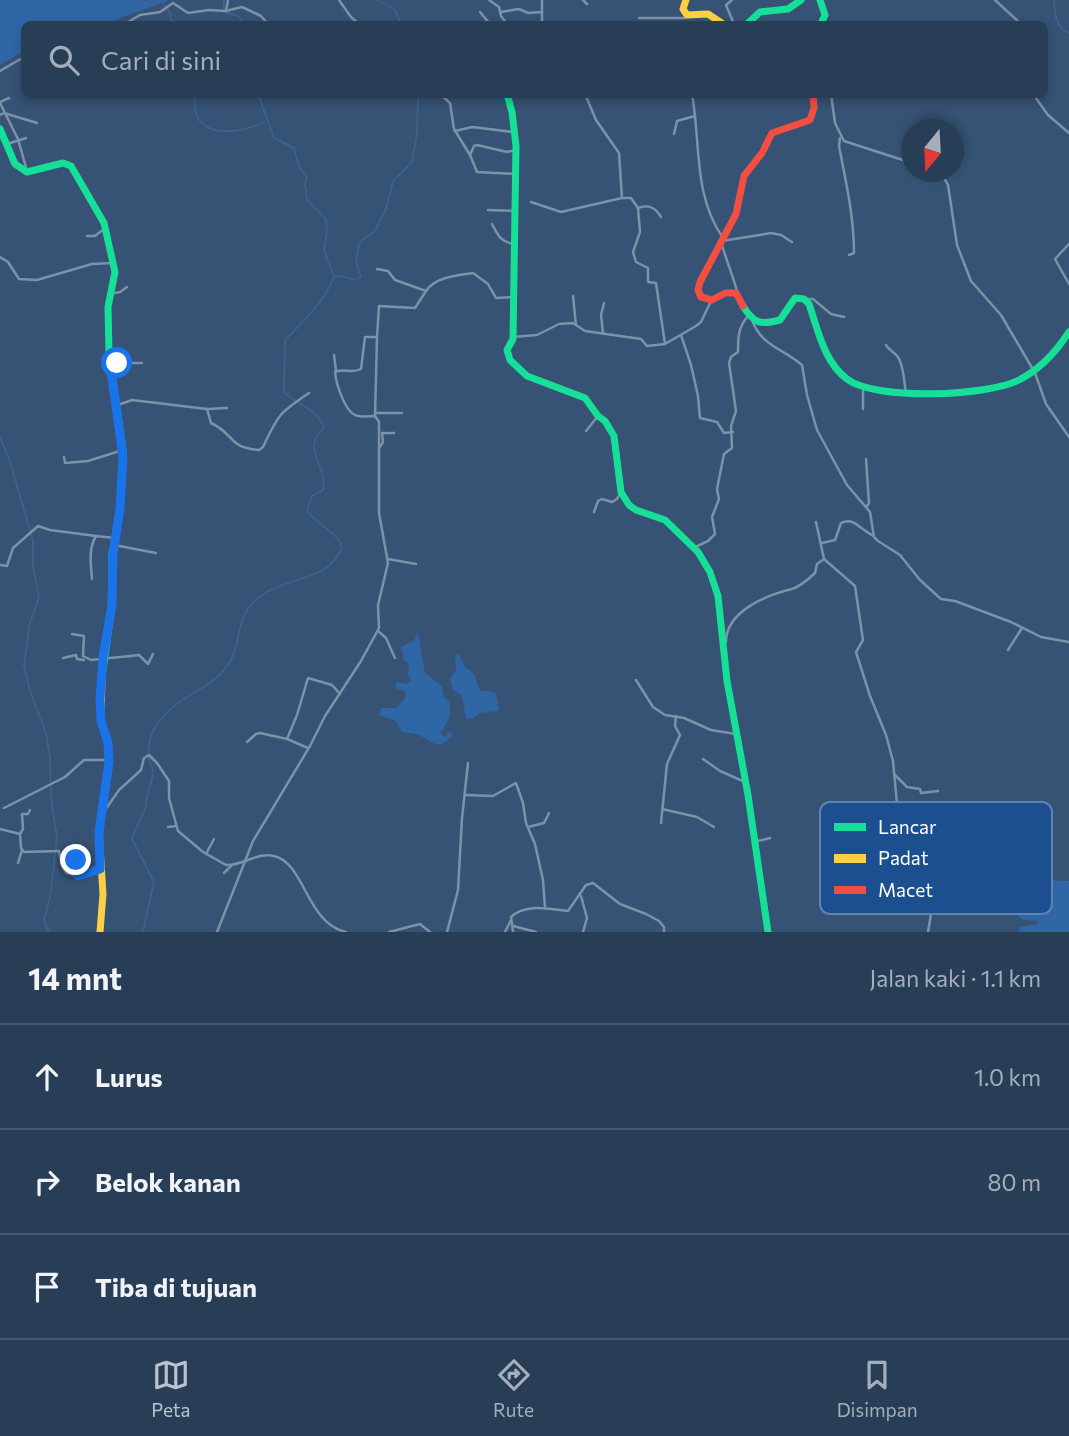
<!DOCTYPE html>
<html lang="id">
<head>
<meta charset="utf-8">
<style>
	:root { --surface:#283e57; --page:#30455d; --text:#f1f3f6; --muted:#a5aeba; --line:#44576d; --accent:#b9c2ce }
	body { margin:0; font-family:Commissioner,sans-serif; background:var(--page); color:var(--text) }
	.compass { position:absolute; left:901px; top:119px; width:63px; height:63px; border-radius:50%; background:var(--surface); box-shadow:0 4px 10px #0003; rotate:198deg }
	.stop { position:absolute; width:21px; height:21px; margin:-16px; border:5px solid #1a73e8; border-radius:50%; background:#fff }
	.stop.end { background:#1a73e8; border-color:#fff; box-shadow:0 2px 7px #0008 }
	.list { margin:0; padding:0; list-style:none }
	h2 { display:flex; justify-content:space-between; align-items:center; height:91px; margin:0; padding:0 28px; font-size:30px }
	h2 small { font-size:23px; font-weight:400; color:var(--muted) }
	.list li { display:grid; grid-template-columns:46px 1fr auto; gap:21px; align-items:center; box-sizing:border-box; height:105px; padding:0 28px; border-top:2px solid var(--line) }
	.list b { display:block; font-size:26px; white-space:nowrap }
	.list em { font-size:23px; font-style:normal; color:var(--muted) }
	.icon { flex:none; width:38px; height:38px; fill:none; stroke:currentColor; stroke-width:2; stroke-linecap:round; stroke-linejoin:round }
	.map { position:relative; flex:none; width:1069px; height:932px; overflow:hidden }
	.search { position:absolute; background:var(--surface); box-shadow:0 4px 10px #0003; left:21px; right:21px; top:21px; height:77px; display:flex; align-items:center; gap:18px; box-sizing:border-box; padding:0 24px; border-radius:10px; color:var(--muted); font-size:26px }
	.sheet { height:406px; background:var(--surface) }
	nav { display:flex; justify-content:space-around; align-items:center; box-sizing:border-box; height:98px; border-top:2px solid var(--line); background:var(--surface); font-size:19px; color:var(--muted) }
	nav a { display:grid; justify-items:center; gap:4px }
	nav .on { color:var(--accent) }
	.map>svg:first-child { display:block }
</style>
</head>
<body>
<div class="map">
<svg width="1069" height="932" viewBox="0 0 1069 932">
	<rect width="100%" height="100%" fill="#365274"/>
	<g fill="#2f66a5">
		<polygon points="0,0 170,0 104,24 24,24 24,51 0,65"/>
		<path d="M416,634L419,636L425,673L442,686L444,697L449,701C452,715 448,723 440,733L445,737L448,732L452,733V736C440,750 433,743 421,736C415,733 408,733 402,732L396,721L379,715L381,708H397L405,698L406,692L395,688L397,682L407,684L411,680L408,675L409,663L404,660L401,647L415,640Z"/>
		<polygon points="458,653 465,667 474,674 480,691 489,691 496,694 499,711 480,713 473,718 466,719 462,696 453,690 450,679 456,671 455,658"/>
		<path d="M1041,880L1069,881V932H1018L1021,927L1037,924L1039,921L1024,920L1013,913C1013,904 1008,895 1011,884L1033,885Z"/>
	</g>
	<g fill="none" stroke-linecap="round" stroke-linejoin="round">
		<g stroke="#3b618d" stroke-width="2">
			<polyline points="139,0 152,3 162,2 169,11 173,24"/>
			<polyline points="224,0 224,12 238,16 245,24"/>
			<polyline points="377,0 395,10 401,24"/>
			<path d="M1054,0C1055,13 1055,28 1069,33"/>
			<path d="M194,94C195,103 194,115 201,122C216,138 248,130 265,122"/>
			<polyline points="334,277 342,276 356,280 361,277 356,261 359,245 362,240 375,231 386,209 393,181 412,162 417,134 418,94"/>
			<polyline points="0,438 9,458 33,541 33,566 39,597 29,626 24,666 30,691 46,733 50,758 51,797 57,838 50,897 44,920 49,932"/>
			<path d="M143,932L154,882L132,839C135,826 145,816 146,804C147,793 152,783 153,773C153,768 149,762 149,758C146,736 157,721 173,707C190,693 215,684 228,665C244,641 232,616 262,595C288,576 328,582 342,548C338,531 316,525 307,510L312,496L323,490C328,464 300,450 324,428C318,409 298,405 284,392L285,340C305,320 323,303 334,277L324,251L327,232L326,219L307,200L305,184L307,176C298,170 297,159 294,148L274,138L258,94"/>
		</g>
		<g stroke="#7d92a8" stroke-width="2.5">
			<polyline points="339,0 351,17 359,24"/>
			<polyline points="489,0 499,7 501,16 507,24"/>
			<polyline points="542,0 542,24"/>
			<polyline points="583,0 587,4"/>
			<polyline points="732,0 726,5 734,24"/>
			<polyline points="995,0 1021,24"/>
			<polyline points="226,11 228,0"/>
			<polyline points="480,12 490,24"/>
			<polyline points="501,12 519,9 528,13 542,12"/>
			<polyline points="639,18 685,18"/>
			<polyline points="125,24 140,15 160,12 173,3 188,13 209,10 226,11 242,7 261,16 268,24"/>
			<polyline points="382,24 383,24"/>
			<polyline points="0,71 24,57"/>
			<polyline points="440,94 450,103 454,129 470,155 474,146 477,145 507,152 516,150"/>
			<path d="M692,94C701,144 693,195 723,238"/>
			<polyline points="831,94 835,123 844,141 912,163"/>
			<polyline points="1033,94 1048,115 1069,133"/>
			<polyline points="0,102 9,98"/>
			<polyline points="0,103 18,139 27,171"/>
			<polyline points="0,115 4,113 37,123"/>
			<polyline points="455,131 472,127 513,132"/>
			<polyline points="674,134 677,121 695,116"/>
			<path d="M840,138L839,146C846,182 854,217 854,253L849,255"/>
			<polyline points="7,144 26,138"/>
			<polyline points="470,155 477,172 516,174"/>
			<polyline points="941,172 948,185 957,245 971,281 1001,315 1035,373 1046,404 1069,437"/>
			<polyline points="622,198 631,198 638,208"/>
			<polyline points="531,202 561,212 622,198 619,153 596,120 585,94"/>
			<polyline points="488,210 515,211"/>
			<path d="M661,217C656,208 648,204 638,208L640,232L633,252L636,262L648,268V282L656,283L665,344"/>
			<path d="M492,224C498,236 502,243 515,244"/>
			<polyline points="87,236 95,236 105,228"/>
			<polyline points="722,241 771,233 781,235 792,242"/>
			<path d="M721,242C726,259 733,276 738,294"/>
			<polyline points="1069,244 1055,259 1069,284"/>
			<polyline points="0,257 8,262 19,279 37,280 92,264 113,263"/>
			<path d="M377,269L388,271L395,280L426,291C435,277 458,275 473,273L488,284L496,298L514,297"/>
			<polyline points="110,294 120,292 127,287"/>
			<polyline points="573,296 576,325"/>
			<polyline points="805,299 813,299 831,314 844,317"/>
			<path d="M752,320C761,346 784,349 802,365L807,395L817,430L847,485L870,512L874,537L878,541L900,555L920,580L941,599L955,601L1011,622L1041,637L1069,642"/>
			<polyline points="603,333 601,315 604,303"/>
			<polyline points="681,335 691,365 698,396 700,418 717,422 724,433 733,432"/>
			<polyline points="513,337 537,335 559,324 573,323 585,331 641,339 647,346 665,344 696,326 701,322 711,301"/>
			<path d="M886,345C889,350 895,353 898,357C904,366 904,382 906,393"/>
			<polyline points="334,355 336,371"/>
			<polyline points="110,363 142,363"/>
			<polyline points="863,388 863,409"/>
			<path d="M115,406L132,400L207,409L211,423C235,434 228,448 259,450L263,447C278,415 279,413 309,393"/>
			<polyline points="207,409 227,408"/>
			<polyline points="375,413 402,413"/>
			<polyline points="375,416 377,337"/>
			<polyline points="586,431 598,416"/>
			<polyline points="380,447 383,442 382,433 394,433"/>
			<polyline points="64,457 65,463 88,461 123,450"/>
			<polyline points="866,459 869,503 867,506"/>
			<polyline points="594,512 598,501 602,499 612,502 617,499 621,492"/>
			<polyline points="816,522 824,559"/>
			<path d="M822,543L835,540L841,523C854,516 861,531 874,536"/>
			<polyline points="114,545 156,553"/>
			<path d="M693,548L708,541L715,534L712,517L719,499L717,489L724,454L732,448L731,426L736,411L729,363L731,357L738,352C738,338 738,327 748,316"/>
			<polyline points="388,559 416,564"/>
			<polyline points="0,565 7,566 13,548 38,526 50,530 96,536"/>
			<path d="M92,579C91,564 88,549 96,536L115,538"/>
			<polyline points="378,631 386,638 395,658"/>
			<path d="M72,634L84,636L83,656L91,660C107,658 123,657 139,655L148,664L153,654"/>
			<path d="M726,642C726,611 767,595 792,589C799,587 810,578 815,573L817,564L824,559L855,586L863,640L856,652L870,696L886,735L893,761L897,804L903,833L919,850L928,892L933,902L928,932"/>
			<polyline points="1008,650 1022,628"/>
			<polyline points="63,658 76,655 77,659 84,660"/>
			<polyline points="636,680 653,707 665,715 684,718 711,730 736,734"/>
			<polyline points="287,739 297,715 308,678 332,685 340,694"/>
			<polyline points="247,742 256,734 260,733 287,739 308,748"/>
			<polyline points="703,759 720,771 745,782"/>
			<polyline points="895,775 907,787 920,789 921,793 938,791"/>
			<polyline points="465,795 493,796 516,783 523,803 526,823 535,844 543,880 545,908"/>
			<polyline points="4,808 65,777 84,760 109,760"/>
			<polyline points="662,809 697,817 714,827"/>
			<path d="M103,813L119,790L141,770L144,758L149,755L157,763L169,781V798L178,831L203,852L226,865C242,866 257,852 274,856C305,863 306,923 346,932"/>
			<polyline points="661,823 667,764 680,735 675,726 676,716"/>
			<polyline points="168,827 176,826"/>
			<polyline points="528,827 544,823 549,813"/>
			<polyline points="0,829 20,834 21,848 24,852 59,851 62,866 66,873 78,876 100,868"/>
			<polyline points="20,834 23,829 22,814 28,814 30,810"/>
			<polyline points="754,842 770,838"/>
			<polyline points="206,854 214,839"/>
			<polyline points="18,863 22,850"/>
			<polyline points="923,871 937,870"/>
			<polyline points="224,873 232,865"/>
			<polyline points="78,876 76,861 80,845"/>
			<polyline points="581,896 587,918 583,932"/>
			<polyline points="513,926 536,932"/>
			<path d="M217,932L253,841L310,746L325,716L361,661L379,628L378,605L388,563L379,513V422L375,416C370,416 363,417 358,416C345,414 336,383 335,372C344,368 352,374 361,369L365,337H377L379,306L415,308L426,291"/>
			<polyline points="389,932 420,924 430,932"/>
			<polyline points="447,932 458,890 462,818 468,763"/>
			<polyline points="505,932 511,920"/>
			<path d="M513,932L511,917C526,903 548,909 568,911L586,885L593,883L620,904L646,914L659,921L664,927V932"/>
		</g>
		<g stroke="#16e098" stroke-width="7">
			<polyline points="820,0 825,15 821,24"/>
			<polyline points="747,24 760,12 788,9 801,0"/>
			<polyline points="507,94 512,112 516,146 513,339 507,350 510,360 527,376 585,398 598,416 605,421 614,436 621,492 629,505 636,510 665,520 698,552 710,572 718,596 727,681 748,795 768,932"/>
			<polyline points="0,129 15,164 27,172 63,163 71,166 104,223 115,272 108,307 109,353 123,450 120,509 112,554 112,605 102,677"/>
			<path d="M743,306C754,324 761,325 780,320L795,298L804,299L809,304C818,330 824,362 847,379C876,401 988,396 1019,380C1041,369 1056,352 1069,332"/>
		</g>
		<g stroke="#ffcf43" stroke-width="7">
			<polyline points="686,0 683,9 687,15 708,14 723,24"/>
			<polyline points="100,932 103,894 99,832 109,762 108,743 101,721 102,677"/>
		</g>
		<polyline stroke="#f24e42" stroke-width="7" points="743,306 736,293 725,293 712,300 701,297 698,290 700,282 736,214 744,176 762,153 772,133 810,120 814,108 813,94"/>
	</g>
	<g fill="none" stroke-linecap="round" stroke-linejoin="round">
		<polyline stroke="#1a73e8" stroke-width="9" points="76,860 78,876 100,869 99,832 109,762 108,743 101,721 100,699 103,657 112,605 113,554 120,509 123,457 110,363 117,363"/>
	</g>
	<rect x="820" y="802" width="232" height="112" rx="10" fill="#1b4f8f" stroke="#5f84b1" stroke-width="2"/>
	<rect x="834" y="823" width="32" height="8" fill="#16e098"/>
	<rect x="834" y="854" width="32" height="9" fill="#ffcf43"/>
	<rect x="834" y="886" width="32" height="8" fill="#f24e42"/>
	<g font-size="19" fill="#fff">
		<text x="878" y="834">Lancar</text>
		<text x="878" y="865">Padat</text>
		<text x="878" y="897">Macet</text>
	</g>
</svg>
<svg class="compass" viewBox="-18 -18 36 36"><path d="M0-13l5 13h-10z" fill="#e53935"/><path d="M0 13l5-13h-10z" fill="#a5aeba"/></svg>
<div class="stop" style="left:117px;top:363px"></div>
<div class="stop end" style="left:76px;top:860px"></div>
<div class="search"><svg class="icon" aria-label="search" viewBox="0 0 24 24"><circle cx="10" cy="10" r="6"/><path d="M15 15l6 6"/></svg>Cari di sini</div>
</div>
<section class="sheet">
<h2>14 mnt<small>Jalan kaki · 1.1 km</small></h2>
<ul class="list">
<li><svg class="icon" aria-label="ahead" viewBox="0 0 24 24"><path d="M12 20V5M6 11l6-6 6 6"/></svg><div><b>Lurus</b></div><em>1.0 km</em></li>
<li><svg class="icon" aria-label="right" viewBox="0 0 24 24"><path d="M7 20v-9h11M14 6l5 5-5 5"/></svg><div><b>Belok kanan</b></div><em>80 m</em></li>
<li><svg class="icon" aria-label="arrive" viewBox="0 0 24 24"><path d="M6 21V4h12l-3 4 3 4H6"/></svg><div><b>Tiba di tujuan</b></div></li>
</ul>
</section>
<nav>
<a class="on"><svg class="icon" aria-label="map" viewBox="0 0 24 24"><path d="M3 6l6-2 6 2 6-2v14l-6 2-6-2-6 2zM9 4v14M15 6v14"/></svg>Peta</a>
<a><svg class="icon" aria-label="directions" viewBox="0 0 24 24"><path d="M12 3l9 9-9 9-9-9zM9 14v-3h6M13 9l2 2-2 2"/></svg>Rute</a>
<a><svg class="icon" aria-label="saved" viewBox="0 0 24 24"><path d="M7 4h10v16l-5-4-5 4z"/></svg>Disimpan</a>
</nav>
</body>
</html>
